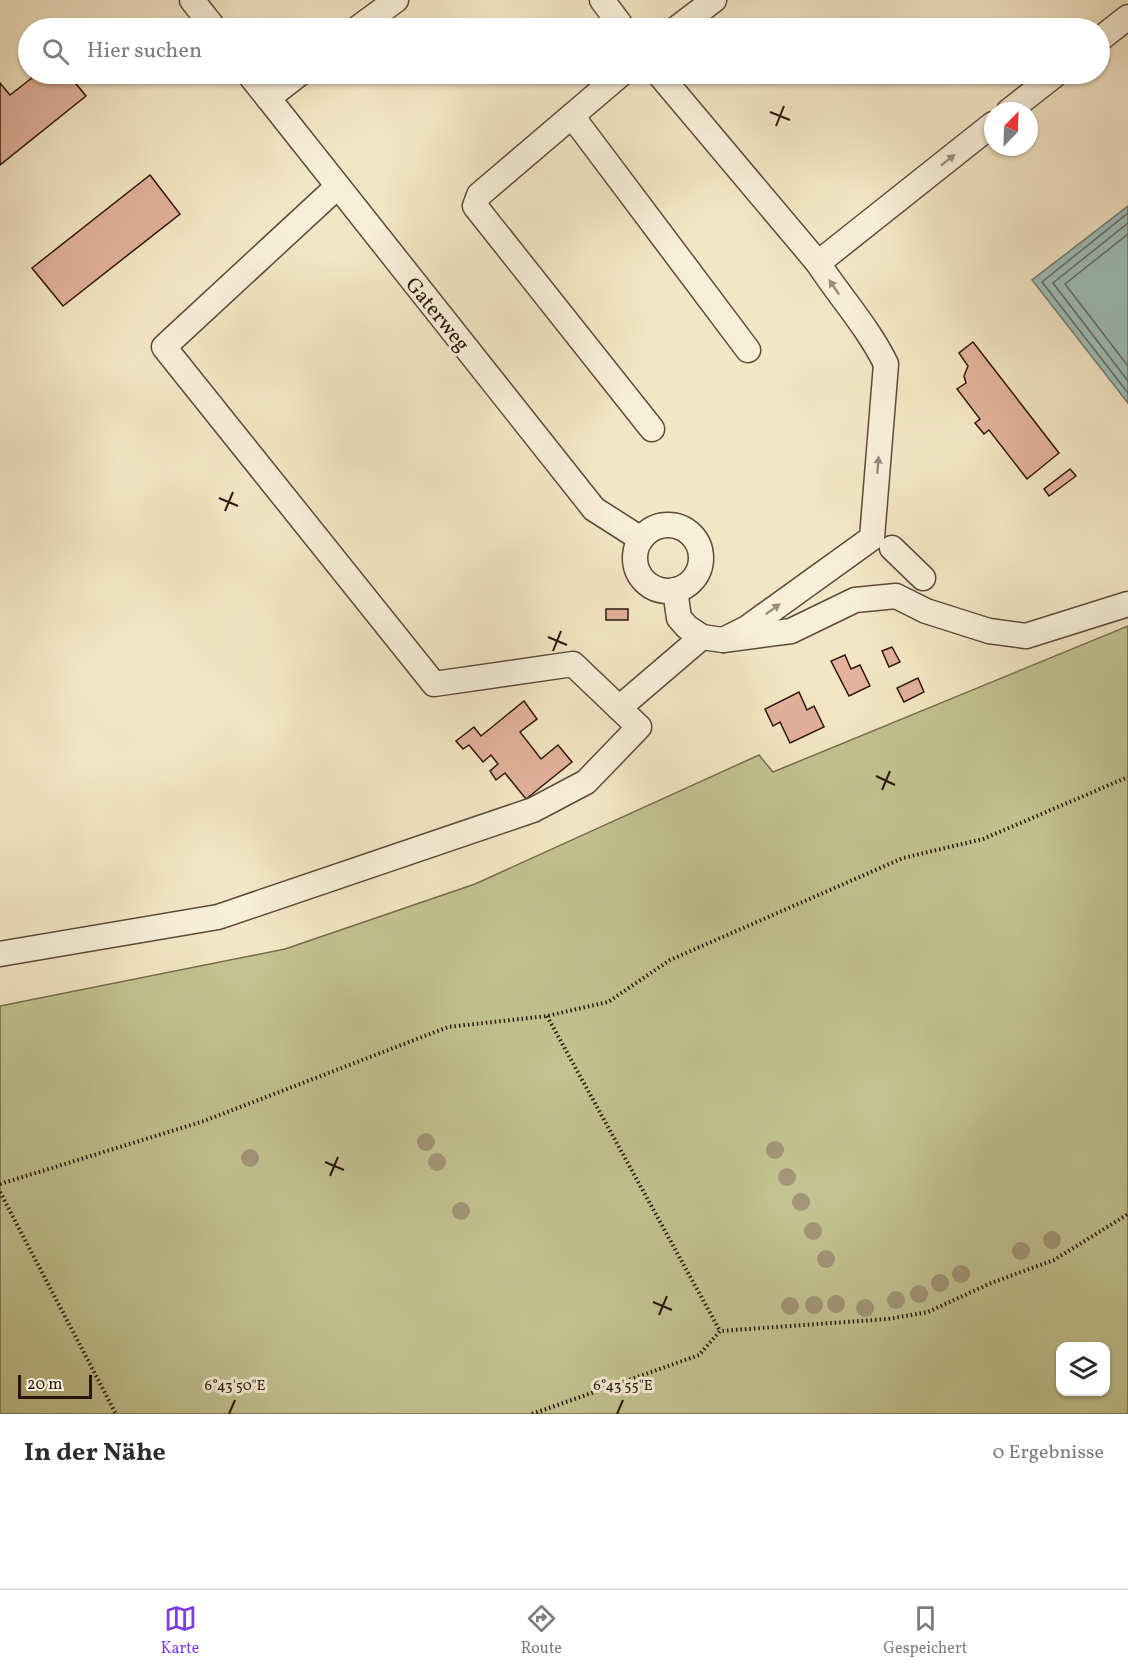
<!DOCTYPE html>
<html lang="de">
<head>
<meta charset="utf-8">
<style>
	:root { --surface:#fff; --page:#f2f2f3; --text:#2b2b33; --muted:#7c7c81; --line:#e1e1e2; --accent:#7c3aed }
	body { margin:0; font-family:Vollkorn,serif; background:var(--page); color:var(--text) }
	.controls { position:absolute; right:18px; bottom:18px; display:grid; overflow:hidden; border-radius:12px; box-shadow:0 2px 4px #0004 }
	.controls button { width:54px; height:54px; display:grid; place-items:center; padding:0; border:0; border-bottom:2px solid var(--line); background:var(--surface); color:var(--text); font:30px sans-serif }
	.compass { position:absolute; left:984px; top:102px; width:54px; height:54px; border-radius:50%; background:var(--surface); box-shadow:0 2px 4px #0004; rotate:23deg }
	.scale { position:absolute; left:18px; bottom:15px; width:74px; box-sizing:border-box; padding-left:6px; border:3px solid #2b160c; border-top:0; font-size:16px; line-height:21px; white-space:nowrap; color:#2b160c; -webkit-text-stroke:4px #f8efd9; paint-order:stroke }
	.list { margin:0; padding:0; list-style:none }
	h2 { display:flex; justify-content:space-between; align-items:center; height:78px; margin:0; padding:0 24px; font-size:26px }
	h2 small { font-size:20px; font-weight:400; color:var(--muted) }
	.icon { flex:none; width:33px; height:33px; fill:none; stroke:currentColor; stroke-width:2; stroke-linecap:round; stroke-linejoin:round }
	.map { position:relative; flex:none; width:1128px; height:1414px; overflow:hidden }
	.search { position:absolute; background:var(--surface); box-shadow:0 2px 4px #0004; left:18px; right:18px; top:18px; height:66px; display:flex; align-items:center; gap:15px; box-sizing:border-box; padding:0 21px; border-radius:33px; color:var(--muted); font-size:22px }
	.sheet { height:174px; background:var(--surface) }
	nav { display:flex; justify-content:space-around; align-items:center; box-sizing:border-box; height:84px; border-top:2px solid var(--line); background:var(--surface); font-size:16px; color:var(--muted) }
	nav a { display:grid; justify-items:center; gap:3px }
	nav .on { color:var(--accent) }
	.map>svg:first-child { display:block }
</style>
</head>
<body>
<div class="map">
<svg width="1128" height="1414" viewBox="0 0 1128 1414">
	<rect width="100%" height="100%" fill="#f4e6c5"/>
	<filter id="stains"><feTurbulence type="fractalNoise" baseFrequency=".00333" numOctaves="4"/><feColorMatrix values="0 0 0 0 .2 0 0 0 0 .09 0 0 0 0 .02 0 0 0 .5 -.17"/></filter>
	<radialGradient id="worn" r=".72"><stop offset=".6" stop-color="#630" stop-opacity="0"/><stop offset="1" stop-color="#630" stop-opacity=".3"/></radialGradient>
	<path fill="#c2c390" stroke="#766c4e" stroke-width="1.5" fill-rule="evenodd" d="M1128,626V1414H0V1006L285,949L475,884L759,755L773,772ZM1106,1346V1392H1060V1346Z"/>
	<polygon fill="#9cbeba" stroke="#6f7b74" stroke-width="1.5" points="1128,206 1128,403 1032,280"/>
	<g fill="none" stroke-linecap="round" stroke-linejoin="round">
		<g stroke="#646a63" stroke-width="1.5">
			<polyline points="1128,213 1042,282 1128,393"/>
			<polyline points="1128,223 1053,283 1128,381"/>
			<polyline points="1128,234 1065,284 1128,366"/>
		</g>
	</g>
	<g fill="#e3b19c" stroke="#2b160c" stroke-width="1.5">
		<polygon points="37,74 68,74 86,96 0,165 0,83 10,95"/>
		<polygon points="150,175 180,214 63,306 32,268"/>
		<polygon points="973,342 1059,453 1027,479 989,430 984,434 975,423 980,419 957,389 966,383 964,376 968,366 959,353"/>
		<polygon points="1070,469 1076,476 1049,496 1044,489"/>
		<rect x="606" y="609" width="22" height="11"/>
		<polygon points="892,647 900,662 889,667 882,651"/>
		<polygon points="845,655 851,669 860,665 870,686 849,696 831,661"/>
		<polygon points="918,678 924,692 904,702 897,688"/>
		<polygon points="799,692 807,710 814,706 824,727 790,743 780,722 773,726 765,709"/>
		<polygon points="524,701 537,719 520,732 541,759 558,745 572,762 526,799 505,773 496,780 490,771 498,764 491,755 483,762 469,745 463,749 456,741 474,727 481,736"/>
	</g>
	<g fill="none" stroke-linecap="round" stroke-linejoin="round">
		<g stroke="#5d4a3a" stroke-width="27">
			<g id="minor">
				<polyline points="192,0 214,28"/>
				<polyline points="602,0 623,28"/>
				<polyline points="358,28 396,0"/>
				<polyline points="677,28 714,0"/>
				<polyline points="1100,39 1128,17"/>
				<polyline points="249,74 594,509 641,539"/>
				<polyline points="621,74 479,195 475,206 652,429"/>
				<polyline points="659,74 818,263"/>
				<polyline points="268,98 299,74"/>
				<polyline points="1009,111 1056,74"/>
				<polyline points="572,116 748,350"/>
				<circle cx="668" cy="558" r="33"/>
				<polyline points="892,548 923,578"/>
				<polyline points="675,590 679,618 687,627 702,637 723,640 791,631 855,600 896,596 926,611 989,631 1026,636 1128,604"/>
				<path d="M723,640L747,628L872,538L886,364C868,327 840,297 818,263L993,124"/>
				<polyline points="619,708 702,637"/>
				<polyline points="0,954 218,917 533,810 586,782 639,727 573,664 434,684 164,347 337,187"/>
			</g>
		</g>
		<g stroke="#2b160c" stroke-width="4" stroke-dasharray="1.5 3" stroke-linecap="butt">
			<polyline points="547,1016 720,1331"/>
			<polyline points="0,1184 204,1121 448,1027 547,1016 608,1002 670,960 903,858 983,839 1128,777"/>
			<polyline points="0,1192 116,1414"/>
			<polyline points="532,1414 699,1355 720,1331 888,1319 928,1312 991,1283 1054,1260 1128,1214"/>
		</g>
		<use href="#minor" stroke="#f8efd9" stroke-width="24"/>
	</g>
	<g fill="#a39579">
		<circle cx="426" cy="1142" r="9"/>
		<circle cx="775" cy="1150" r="9"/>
		<circle cx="250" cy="1158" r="9"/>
		<circle cx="437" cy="1162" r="9"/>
		<circle cx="787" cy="1177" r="9"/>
		<circle cx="801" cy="1202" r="9"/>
		<circle cx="461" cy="1211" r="9"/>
		<circle cx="813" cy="1231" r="9"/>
		<circle cx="1052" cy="1240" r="9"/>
		<circle cx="1021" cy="1251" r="9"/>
		<circle cx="826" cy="1259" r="9"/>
		<circle cx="961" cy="1274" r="9"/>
		<circle cx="940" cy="1283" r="9"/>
		<circle cx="919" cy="1294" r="9"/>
		<circle cx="896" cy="1300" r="9"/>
		<circle cx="836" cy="1304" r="9"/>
		<circle cx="814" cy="1305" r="9"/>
		<circle cx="790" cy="1306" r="9"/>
		<circle cx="865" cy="1308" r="9"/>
	</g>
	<defs><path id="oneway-solid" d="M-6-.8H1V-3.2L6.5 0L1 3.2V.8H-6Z" transform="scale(1.5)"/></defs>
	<g fill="#9c8d7d">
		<use href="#oneway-solid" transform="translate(948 160) rotate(-38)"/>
		<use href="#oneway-solid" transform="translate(834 287) rotate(-124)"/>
		<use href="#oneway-solid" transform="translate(878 465) rotate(-85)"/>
		<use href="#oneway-solid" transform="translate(773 609) rotate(-36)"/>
	</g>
	<path fill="none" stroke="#2b160c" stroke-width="2" d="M770,112L790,120M776,126L784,106M219,498L238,506M225,511L233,492M548,637L567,645M553,651L561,631M876,776L895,785M882,790L890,771M325,1162L344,1170M330,1176L338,1157M653,1302L672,1310M659,1315L667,1296M229,1414L235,1400M617,1414L623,1400"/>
	<g text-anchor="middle" stroke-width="6" stroke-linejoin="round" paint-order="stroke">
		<g font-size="21" fill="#2b160c" stroke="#f8efd9">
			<text transform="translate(438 314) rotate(51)" y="7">Gaterweg</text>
		</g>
	</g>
	<g font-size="15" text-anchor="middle" fill="#2b160c" stroke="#f8efd9" stroke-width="6" stroke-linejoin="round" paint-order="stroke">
		<text x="235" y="1390">6°43'50"E</text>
		<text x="623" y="1390">6°43'55"E</text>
	</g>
	<rect width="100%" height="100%" filter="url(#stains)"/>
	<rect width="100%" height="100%" fill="url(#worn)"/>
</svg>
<div class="controls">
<button><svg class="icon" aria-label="layers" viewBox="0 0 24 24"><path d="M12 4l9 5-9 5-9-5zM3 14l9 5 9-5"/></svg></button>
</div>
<svg class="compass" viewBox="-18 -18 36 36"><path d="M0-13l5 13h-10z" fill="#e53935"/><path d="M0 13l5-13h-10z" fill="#7c7c81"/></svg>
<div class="scale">20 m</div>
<div class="search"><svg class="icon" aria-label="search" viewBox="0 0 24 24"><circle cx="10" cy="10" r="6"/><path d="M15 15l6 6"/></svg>Hier suchen</div>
</div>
<section class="sheet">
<h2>In der Nähe<small>0 Ergebnisse</small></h2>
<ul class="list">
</ul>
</section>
<nav>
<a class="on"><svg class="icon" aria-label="map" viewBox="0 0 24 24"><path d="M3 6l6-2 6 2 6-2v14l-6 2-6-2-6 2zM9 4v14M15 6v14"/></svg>Karte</a>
<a><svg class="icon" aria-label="directions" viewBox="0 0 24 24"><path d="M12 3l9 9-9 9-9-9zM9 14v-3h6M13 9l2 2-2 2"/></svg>Route</a>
<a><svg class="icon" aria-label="saved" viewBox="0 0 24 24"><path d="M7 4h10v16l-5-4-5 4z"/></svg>Gespeichert</a>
</nav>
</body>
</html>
